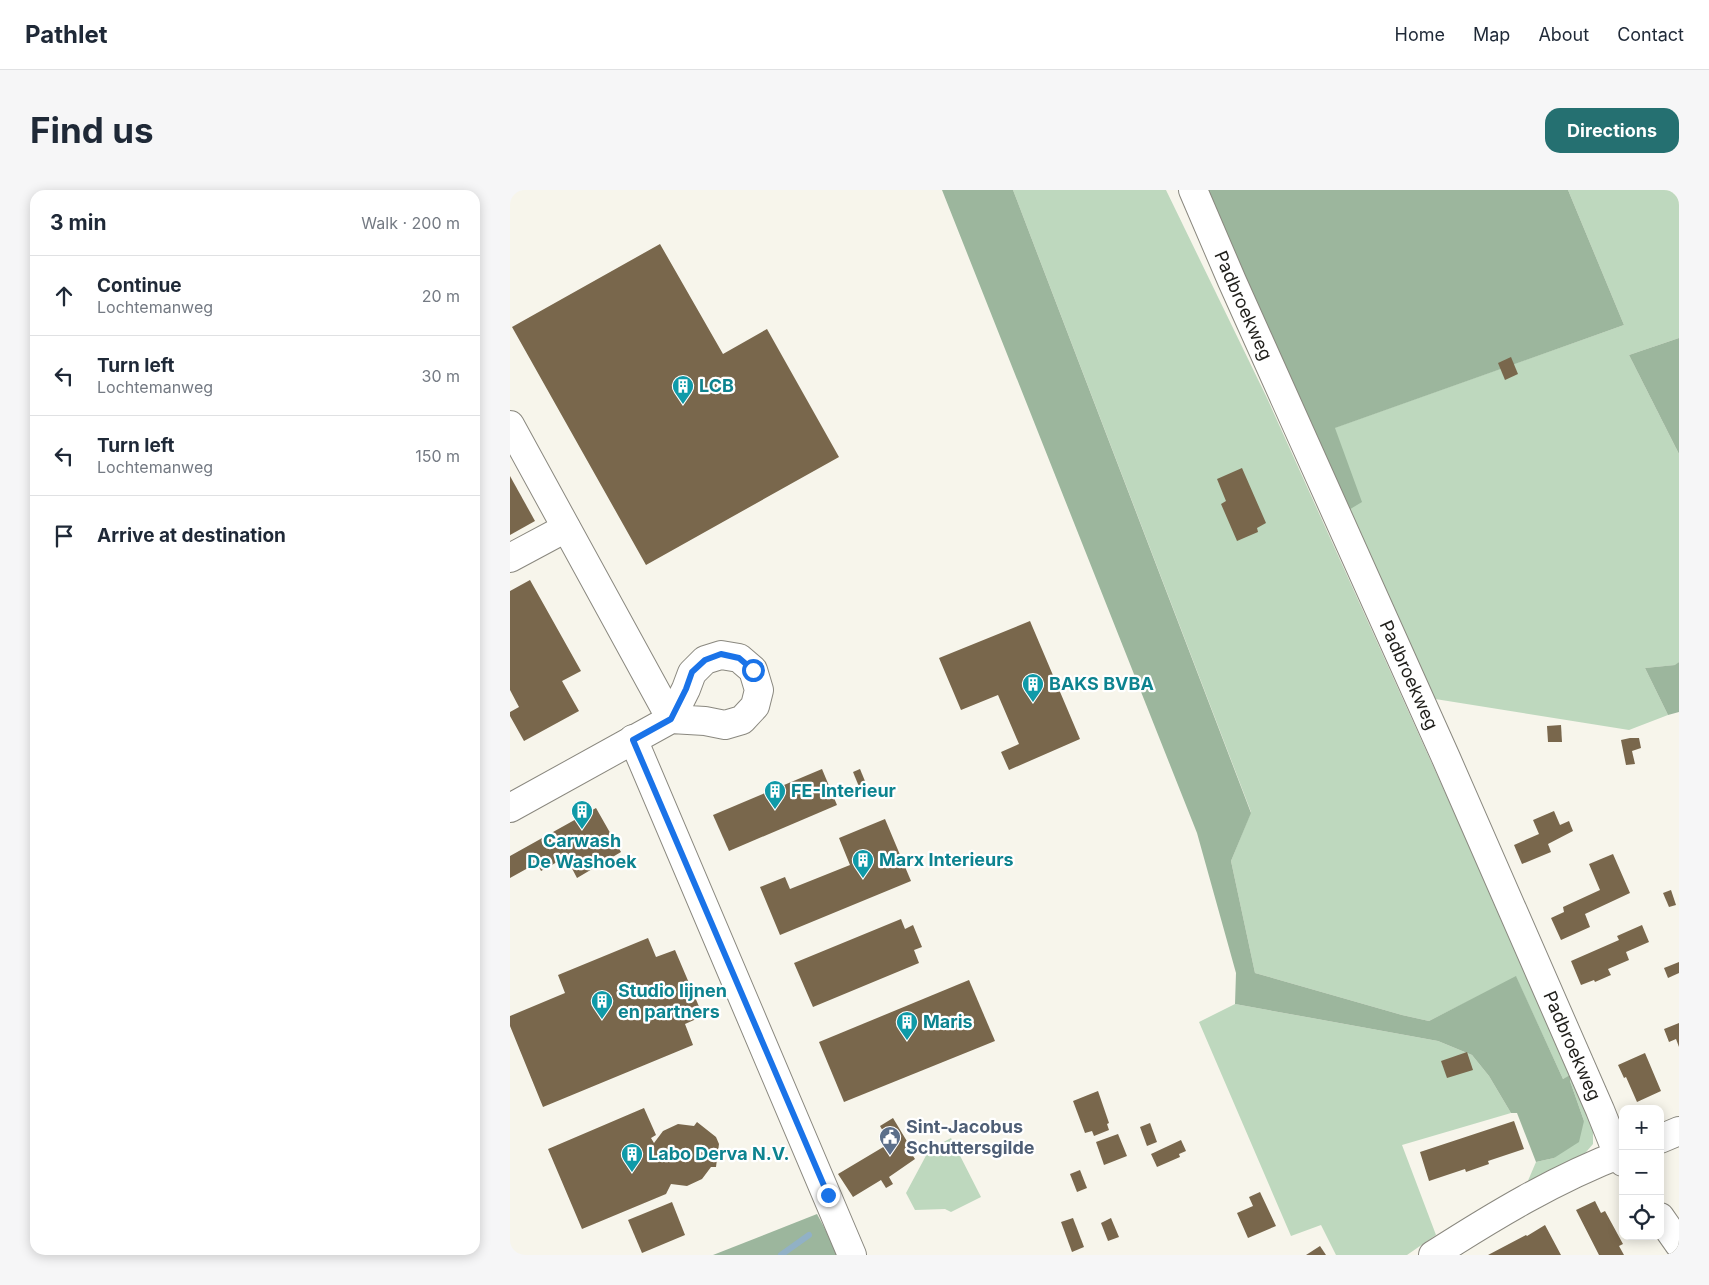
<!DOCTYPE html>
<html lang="en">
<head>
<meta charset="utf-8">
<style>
	:root { --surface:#fff; --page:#f6f6f7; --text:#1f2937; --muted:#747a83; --line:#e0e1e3; --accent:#257071 }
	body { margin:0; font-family:Inter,sans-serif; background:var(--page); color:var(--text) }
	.controls { position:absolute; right:15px; bottom:15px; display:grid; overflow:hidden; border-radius:10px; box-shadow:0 2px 12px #0003 }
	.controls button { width:45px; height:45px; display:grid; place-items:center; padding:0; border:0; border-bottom:1px solid var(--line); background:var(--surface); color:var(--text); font:25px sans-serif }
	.stop { position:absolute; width:15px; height:15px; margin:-11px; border:4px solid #1a73e8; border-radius:50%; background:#fff }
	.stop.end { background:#1a73e8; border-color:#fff; box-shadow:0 1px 5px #0008 }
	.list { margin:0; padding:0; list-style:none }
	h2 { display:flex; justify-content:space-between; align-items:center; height:65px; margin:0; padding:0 20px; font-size:21px }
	h2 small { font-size:16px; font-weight:400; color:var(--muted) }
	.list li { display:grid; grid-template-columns:32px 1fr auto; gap:15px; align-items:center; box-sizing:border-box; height:80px; padding:0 20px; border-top:1px solid var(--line) }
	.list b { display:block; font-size:19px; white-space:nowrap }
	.list p { margin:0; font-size:16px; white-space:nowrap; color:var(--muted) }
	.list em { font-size:16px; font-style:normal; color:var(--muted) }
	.icon { flex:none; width:28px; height:28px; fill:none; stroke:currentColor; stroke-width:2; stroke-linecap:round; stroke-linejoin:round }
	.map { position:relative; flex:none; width:1169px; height:1065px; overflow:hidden; border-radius:15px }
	header { display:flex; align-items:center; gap:30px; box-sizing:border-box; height:70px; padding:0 25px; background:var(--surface); border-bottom:1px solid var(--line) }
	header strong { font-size:24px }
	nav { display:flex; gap:28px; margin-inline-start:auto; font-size:18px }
	.intro { display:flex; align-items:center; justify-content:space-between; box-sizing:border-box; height:120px; padding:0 30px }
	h1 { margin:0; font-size:35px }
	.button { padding:12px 22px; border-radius:15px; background:var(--accent); color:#fff; font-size:18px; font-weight:700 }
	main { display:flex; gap:30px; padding:0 30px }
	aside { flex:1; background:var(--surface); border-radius:15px; box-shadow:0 2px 12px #0003 }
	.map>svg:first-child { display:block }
</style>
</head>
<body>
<header>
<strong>Pathlet</strong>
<nav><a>Home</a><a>Map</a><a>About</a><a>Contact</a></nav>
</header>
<div class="intro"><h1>Find us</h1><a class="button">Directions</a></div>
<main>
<aside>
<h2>3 min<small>Walk · 200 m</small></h2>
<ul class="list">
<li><svg class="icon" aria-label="ahead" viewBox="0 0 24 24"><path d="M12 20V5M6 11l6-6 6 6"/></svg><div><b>Continue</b><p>Lochtemanweg</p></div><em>20 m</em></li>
<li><svg class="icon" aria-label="left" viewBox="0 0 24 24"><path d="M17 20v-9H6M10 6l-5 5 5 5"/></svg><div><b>Turn left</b><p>Lochtemanweg</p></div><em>30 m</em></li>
<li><svg class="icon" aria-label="left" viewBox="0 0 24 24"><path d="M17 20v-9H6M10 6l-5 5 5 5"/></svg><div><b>Turn left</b><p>Lochtemanweg</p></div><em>150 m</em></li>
<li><svg class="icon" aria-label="arrive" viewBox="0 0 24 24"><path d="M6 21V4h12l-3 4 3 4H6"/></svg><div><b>Arrive at destination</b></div></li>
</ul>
</aside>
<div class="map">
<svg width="1169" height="1065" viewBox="0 0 1169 1065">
	<rect width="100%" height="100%" fill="#f7f5eb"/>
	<g fill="#bed8be">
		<polygon points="503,0 656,0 757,208 1062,884 1083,934 1083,954 1071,968 1017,993 1026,972 1044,968 1074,931 1060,891 1062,885 1053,889 1006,787 919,831 892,825 745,783 721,671 741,622"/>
		<polygon points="1058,0 1169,0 1169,148 1119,165 1169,264 1169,472 1166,475 1135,478 1158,525 1119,540 919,508 837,321 824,238 1114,135"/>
		<polygon points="725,814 928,851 962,865 979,886 1001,923 892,955 926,1045 897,1065 826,1065 811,1035 781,1046 689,832"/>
		<polygon points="441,948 471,1007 441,1022 435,1019 405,1020 396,1003 419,960"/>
	</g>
	<g fill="#9cb69d">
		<polygon points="432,0 503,0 741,623 721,671 745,783 892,825 919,831 1006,786 1053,889 1062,884 1060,891 1074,931 1069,952 1044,968 1026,972 1007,923 1001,923 979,886 962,865 928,851 725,814 726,783 687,643"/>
		<polygon points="694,0 1058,0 1114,135 825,238 852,312 837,321"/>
		<polygon points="1169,148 1169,264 1119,165"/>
		<polygon points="1169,472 1169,522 1158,525 1135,478 1165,475"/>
		<polygon points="307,1024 329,1065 203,1065"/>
	</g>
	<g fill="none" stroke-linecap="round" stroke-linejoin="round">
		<polyline stroke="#91b1c6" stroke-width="6" points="271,1065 299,1045"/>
	</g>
	<g fill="#79674c">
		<polygon points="150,54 213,164 257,139 329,267 136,375 2,137"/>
		<polygon points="1001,167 1008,184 995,190 988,173"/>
		<polygon points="732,278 756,333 747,338 748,342 727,351 711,314 716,311 707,289"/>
		<polygon points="0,286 25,331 0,345"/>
		<polygon points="20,390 71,481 52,491 69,521 14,551 0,526 0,522 9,517 0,500 0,401"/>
		<polygon points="520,431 570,549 499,580 491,562 509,554 488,505 451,520 429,468"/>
		<polygon points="1051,535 1052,552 1038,552 1037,536"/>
		<polygon points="1120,548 1129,548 1131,558 1122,561 1125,574 1116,575 1111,550"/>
		<polygon points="312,579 327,615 219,661 203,625"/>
		<polygon points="350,579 357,596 350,599 343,582"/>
		<polygon points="86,618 111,662 67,688 56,667 31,681 27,673 0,688 0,666"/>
		<polygon points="1044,621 1050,635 1059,631 1063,641 1038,654 1041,662 1012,674 1004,655 1029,644 1023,630"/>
		<polygon points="375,629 401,691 270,745 250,697 275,687 280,699 340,675 329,648"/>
		<polygon points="1103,664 1120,703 1075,724 1080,737 1051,750 1041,728 1054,722 1053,717 1090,700 1079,674"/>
		<polygon points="1161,700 1166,715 1159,717 1153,703"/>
		<polygon points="391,729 395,739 403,735 412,757 404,760 409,773 303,817 284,773"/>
		<polygon points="1132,735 1139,752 1116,762 1119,770 1098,779 1101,785 1085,792 1084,790 1071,795 1061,771 1109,750 1107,746"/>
		<polygon points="138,748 146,767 165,760 193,826 175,834 183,855 33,917 0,836 0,826 55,803 48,785"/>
		<polygon points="1169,772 1169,783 1158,788 1154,778"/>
		<polygon points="459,790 485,851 334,912 309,852"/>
		<polygon points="1169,833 1169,857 1166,849 1159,852 1154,839"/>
		<polygon points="957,862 963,880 937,888 931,871"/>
		<polygon points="1135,863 1151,901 1127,912 1116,887 1114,888 1108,875"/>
		<polygon points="588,901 599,933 597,934 599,940 584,946 582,941 575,943 563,911"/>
		<polygon points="134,918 146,945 141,948 144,953 153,941 168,934 184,936 187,932 206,947 209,954 206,977 201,977 192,989 177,996 161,994 156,1004 72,1039 38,959"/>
		<polygon points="383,928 398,953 396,954 398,958 401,956 405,961 401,963 405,969 379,987 383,994 376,998 371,990 343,1007 328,984 380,953 370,936"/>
		<polygon points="1004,931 1014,959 978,971 979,974 956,982 955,979 919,991 910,962"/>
		<polygon points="640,933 647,952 637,956 630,937"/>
		<polygon points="608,944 617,966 594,975 586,952"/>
		<polygon points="671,950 676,961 669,964 670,967 647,977 641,964"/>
		<polygon points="570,980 577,998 567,1002 560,984"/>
		<polygon points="750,1002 766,1036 738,1048 727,1023 743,1016 739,1007"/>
		<polygon points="1085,1011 1091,1023 1095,1021 1113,1054 1109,1056 1114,1065 1089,1065 1066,1020"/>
		<polygon points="162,1012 175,1045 132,1063 118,1030"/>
		<polygon points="563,1028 574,1057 562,1062 551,1032"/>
		<polygon points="601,1028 609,1047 598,1051 591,1033"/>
		<polygon points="1035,1035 1051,1065 978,1065 1016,1045 1017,1046"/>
		<polygon points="810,1056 816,1065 796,1065"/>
	</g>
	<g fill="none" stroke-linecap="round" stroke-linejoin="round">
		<g stroke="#8a887f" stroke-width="30">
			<g id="minor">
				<path id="s1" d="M683,0L722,91L936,568L1090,920L1108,965L1113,972"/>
				<polyline points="0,235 161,529"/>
				<polyline points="0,368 56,338"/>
				<polyline points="123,549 342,1065"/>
				<polyline points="0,618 161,529 195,531 215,535 232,530 245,516 249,500 243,480 229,468 211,465 195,470 182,483 176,499 161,529"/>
				<polyline points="1150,949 1169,941"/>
				<polyline points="1150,1027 1169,1054"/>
				<path d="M923,1065C984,1026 1045,989 1113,963"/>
			</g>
		</g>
		<use href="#minor" stroke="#fff" stroke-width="28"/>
	</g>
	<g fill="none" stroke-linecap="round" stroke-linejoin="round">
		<polyline stroke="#1a73e8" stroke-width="6" points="243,480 229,468 211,464 195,470 182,482 176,499 161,529 123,550 318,1005"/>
	</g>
	<defs>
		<g id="building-pin" transform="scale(1.125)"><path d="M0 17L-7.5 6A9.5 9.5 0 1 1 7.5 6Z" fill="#0f9aa8" stroke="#fff"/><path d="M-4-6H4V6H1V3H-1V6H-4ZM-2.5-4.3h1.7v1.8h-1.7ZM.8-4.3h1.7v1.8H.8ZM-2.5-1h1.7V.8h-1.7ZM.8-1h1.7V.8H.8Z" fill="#fff"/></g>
		<g id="civic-pin" transform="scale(1.125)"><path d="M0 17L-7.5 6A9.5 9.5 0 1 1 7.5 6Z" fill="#5c6f8a" stroke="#fff"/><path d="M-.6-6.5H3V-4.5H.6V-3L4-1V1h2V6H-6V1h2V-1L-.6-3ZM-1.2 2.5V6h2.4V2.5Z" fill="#fff"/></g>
	</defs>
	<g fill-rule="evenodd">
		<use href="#building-pin" x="173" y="196"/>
		<use href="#building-pin" x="523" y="494"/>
		<use href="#building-pin" x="265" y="601"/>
		<use href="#building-pin" x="72" y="621"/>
		<use href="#building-pin" x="353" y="670"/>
		<use href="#building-pin" x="92" y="811"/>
		<use href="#building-pin" x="397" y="832"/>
		<use href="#civic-pin" x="380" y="947"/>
		<use href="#building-pin" x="122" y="964"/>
	</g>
	<g text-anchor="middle" stroke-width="4.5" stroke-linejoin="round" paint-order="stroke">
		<g font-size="18" fill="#1f1e1a" stroke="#fff">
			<text dy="6" stroke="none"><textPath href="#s1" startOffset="126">Padbroekweg</textPath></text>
			<text dy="6" stroke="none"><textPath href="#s1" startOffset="531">Padbroekweg</textPath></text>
			<text dy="6" stroke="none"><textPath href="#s1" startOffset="936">Padbroekweg</textPath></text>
		</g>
		<g font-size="18" font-weight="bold" fill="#0d838f" stroke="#fff" text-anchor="start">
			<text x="189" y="202">LCB</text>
			<text x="539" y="500">BAKS BVBA</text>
			<text x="281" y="607">FE-Interieur</text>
			<text x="72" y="657" text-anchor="middle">Carwash<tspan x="72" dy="21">De Washoek</tspan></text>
			<text x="369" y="676">Marx Interieurs</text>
			<text x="108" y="807">Studio lijnen<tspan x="108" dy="21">en partners</tspan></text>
			<text x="413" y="838">Maris</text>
			<text x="138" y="970">Labo Derva N.V.</text>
		</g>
		<g font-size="18" font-weight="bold" fill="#4e5e75" stroke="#fff" text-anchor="start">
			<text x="396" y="943">Sint-Jacobus<tspan x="396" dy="21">Schuttersgilde</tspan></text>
		</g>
	</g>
</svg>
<div class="controls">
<button>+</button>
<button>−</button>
<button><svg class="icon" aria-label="locate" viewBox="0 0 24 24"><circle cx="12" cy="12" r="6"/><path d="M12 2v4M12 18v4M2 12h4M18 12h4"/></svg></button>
</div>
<div class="stop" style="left:243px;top:480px"></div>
<div class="stop end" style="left:318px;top:1005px"></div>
</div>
</main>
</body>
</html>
